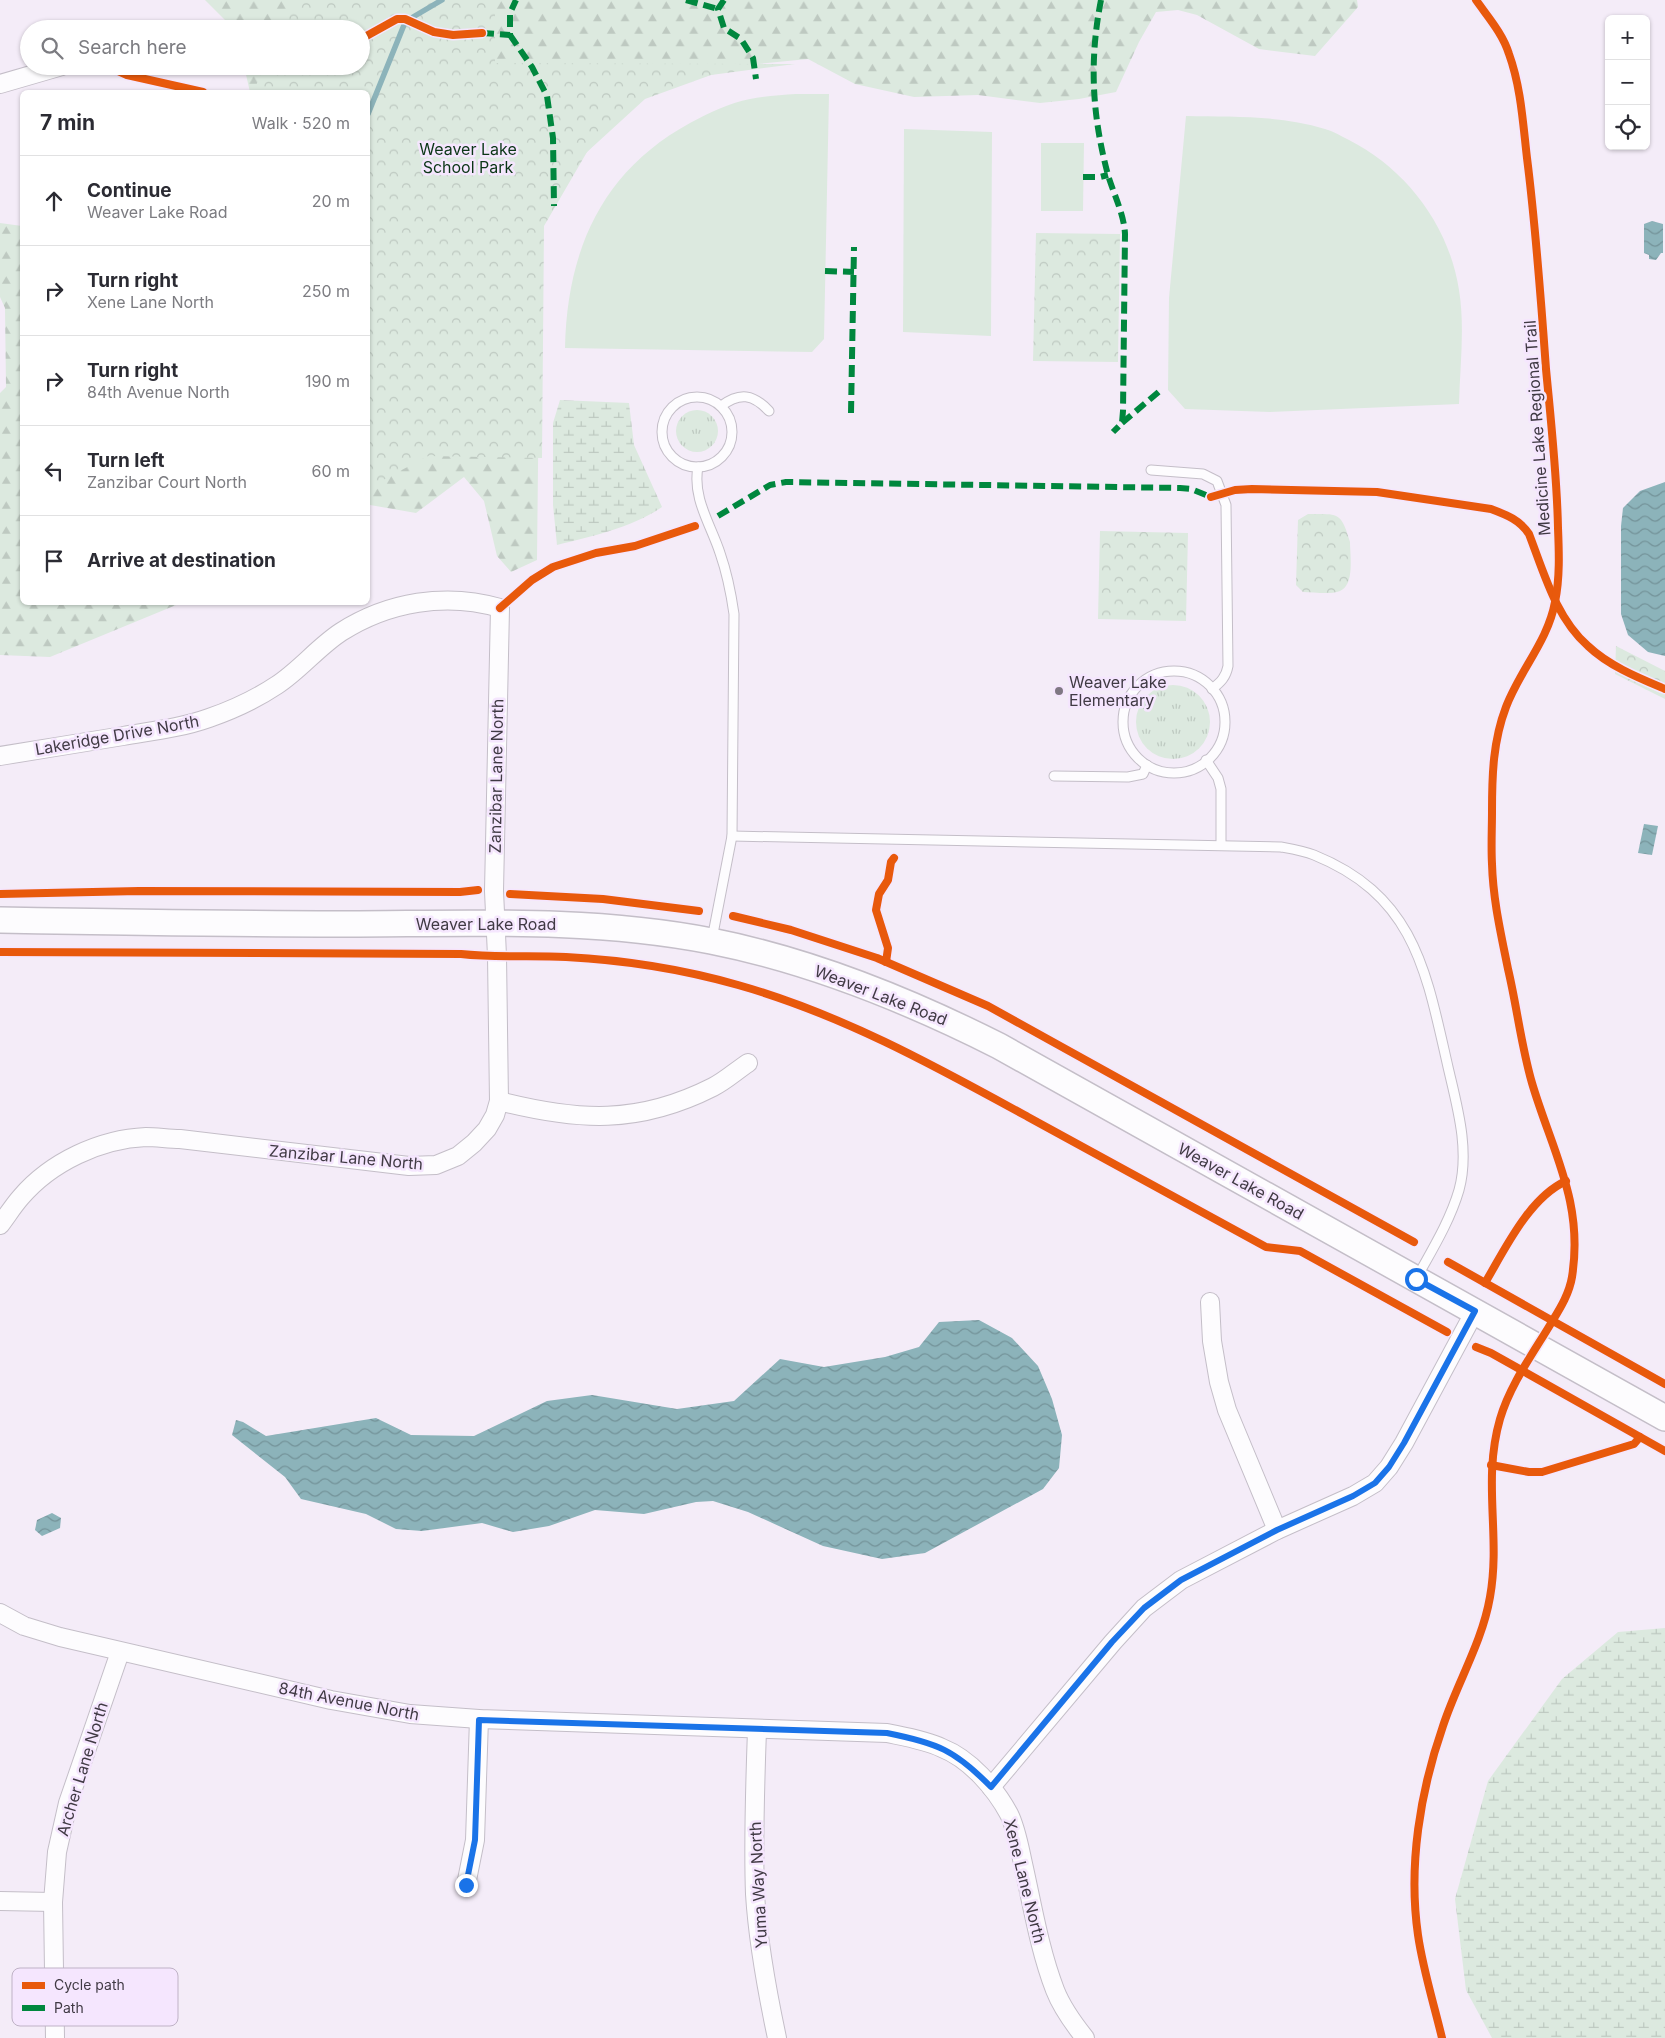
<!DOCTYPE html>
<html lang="en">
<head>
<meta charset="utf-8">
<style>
	:root { --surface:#fff; --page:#f7f7f7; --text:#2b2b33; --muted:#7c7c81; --line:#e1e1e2 }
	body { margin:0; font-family:Inter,sans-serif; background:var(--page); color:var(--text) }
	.controls { position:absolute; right:15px; top:15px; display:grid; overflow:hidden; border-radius:8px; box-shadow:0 1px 4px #0004 }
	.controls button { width:45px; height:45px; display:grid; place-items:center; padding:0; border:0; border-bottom:1px solid var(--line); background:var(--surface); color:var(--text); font:25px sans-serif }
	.stop { position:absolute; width:15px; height:15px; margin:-11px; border:4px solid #1a73e8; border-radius:50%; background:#fff }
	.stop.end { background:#1a73e8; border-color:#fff; box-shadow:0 1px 5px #0008 }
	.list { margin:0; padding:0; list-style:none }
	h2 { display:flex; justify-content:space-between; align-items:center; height:65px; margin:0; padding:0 20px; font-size:21px }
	h2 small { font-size:16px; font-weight:400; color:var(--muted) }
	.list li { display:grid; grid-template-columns:32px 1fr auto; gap:15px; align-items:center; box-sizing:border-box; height:90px; padding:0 20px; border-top:1px solid var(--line) }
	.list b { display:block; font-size:19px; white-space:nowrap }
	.list p { margin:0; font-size:16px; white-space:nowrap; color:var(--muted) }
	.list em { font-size:16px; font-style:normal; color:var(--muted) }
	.icon { flex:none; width:28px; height:28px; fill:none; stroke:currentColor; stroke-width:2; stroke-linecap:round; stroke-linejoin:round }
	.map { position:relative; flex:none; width:1665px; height:2038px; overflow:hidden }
	.search { position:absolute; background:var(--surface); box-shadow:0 1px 4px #0004; left:20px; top:20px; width:350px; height:55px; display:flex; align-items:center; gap:12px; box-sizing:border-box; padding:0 18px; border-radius:28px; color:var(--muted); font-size:19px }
	.panel { position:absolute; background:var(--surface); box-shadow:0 1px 4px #0004; left:20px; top:90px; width:350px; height:515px; border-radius:8px }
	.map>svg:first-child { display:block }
</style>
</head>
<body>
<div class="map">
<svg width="1665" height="2038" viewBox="0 0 1665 2038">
	<defs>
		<pattern id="grass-tufts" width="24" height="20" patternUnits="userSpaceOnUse" patternTransform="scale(1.25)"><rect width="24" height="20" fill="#dce9df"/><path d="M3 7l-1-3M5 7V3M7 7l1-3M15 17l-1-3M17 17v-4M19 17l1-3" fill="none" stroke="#bec9c1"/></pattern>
		<pattern id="forest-firs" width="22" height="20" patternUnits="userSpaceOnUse" patternTransform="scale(1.25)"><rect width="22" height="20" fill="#dce9df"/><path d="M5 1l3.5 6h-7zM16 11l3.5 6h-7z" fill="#bec9c1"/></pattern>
		<pattern id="wetland-marsh" width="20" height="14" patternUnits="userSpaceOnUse" patternTransform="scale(1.25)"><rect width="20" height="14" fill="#dce9df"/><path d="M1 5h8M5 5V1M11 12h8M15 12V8" fill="none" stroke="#bec9c1"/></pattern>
		<pattern id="park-crowns" width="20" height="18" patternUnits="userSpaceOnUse" patternTransform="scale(1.25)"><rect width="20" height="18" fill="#dce9df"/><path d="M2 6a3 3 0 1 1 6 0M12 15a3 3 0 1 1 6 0" fill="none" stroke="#bec9c1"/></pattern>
		<pattern id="water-waves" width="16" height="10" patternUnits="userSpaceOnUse" patternTransform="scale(1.25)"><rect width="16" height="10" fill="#8cb3ba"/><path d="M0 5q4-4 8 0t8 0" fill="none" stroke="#749399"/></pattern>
	</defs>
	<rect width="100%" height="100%" fill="#f4ecf8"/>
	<g fill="url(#grass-tufts)">
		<circle cx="697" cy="431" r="21"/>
		<circle cx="1173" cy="722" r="37"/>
	</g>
	<g fill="url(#forest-firs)">
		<polygon points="205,0 1357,0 1358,7 1315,56 1259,49 1197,15 1178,10 1156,12 1139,42 1116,92 1079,99 1040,103 978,95 914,97 855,84 808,59 748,65 637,95 565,177 535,225 539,373 537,560 511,572 497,556 484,501 464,477 416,513 370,505 368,507 368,92 250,92 244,66 361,66 361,29 234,29"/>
		<polygon points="0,223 22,226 22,602 181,603 50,657 0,655 0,393 6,387 5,308 0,297"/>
	</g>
	<g fill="url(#wetland-marsh)">
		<path d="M560,400L629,403L634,445L662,507C631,528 593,536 557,545L553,505V423Z"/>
		<polygon points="1665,1628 1665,2038 1492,2038 1466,1990 1455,1899 1488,1781 1562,1679 1618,1632"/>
	</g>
	<g fill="url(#park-crowns)">
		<polygon points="296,0 495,0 495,63 795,64 711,75 645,99 587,152 544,226 542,458 428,456 368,488 368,92 253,92 265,66 361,66 361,29 283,29"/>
		<polygon points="1036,233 1120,234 1118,362 1033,361"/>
		<path d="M1308,514C1338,514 1341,511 1350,542C1350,555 1355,585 1340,591C1330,595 1314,592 1303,592L1296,585L1298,520Z"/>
		<polygon points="1100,531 1188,533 1186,621 1098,619"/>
		<polygon points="1616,646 1665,671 1665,699 1615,674"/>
	</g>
	<g fill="#dce9df">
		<path d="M796,94H829L824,339L812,352L565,348C567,250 602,171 690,123C709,113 729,103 750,99C765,96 781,95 796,94Z"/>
		<path d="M1186,116C1232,117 1280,115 1325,129C1333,131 1341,136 1349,140C1406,169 1449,225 1459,290C1465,327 1460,366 1459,404L1270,412L1185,409L1168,390L1169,298Z"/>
		<polygon points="904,129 992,132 991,336 903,332"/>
		<polygon points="1041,143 1084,143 1083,211 1041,211"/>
	</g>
	<g fill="url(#water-waves)">
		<polygon points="1652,221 1663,224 1663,253 1661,253 1656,260 1649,259 1649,255 1644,253 1644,224"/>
		<polygon points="1665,482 1665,656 1648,652 1628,635 1621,614 1621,526 1623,508 1640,491"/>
		<polygon points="1644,824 1658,826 1652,855 1638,853"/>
		<polygon points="979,1320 1012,1338 1038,1366 1052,1399 1062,1435 1059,1468 1043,1489 925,1553 882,1559 823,1546 748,1512 713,1501 696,1502 644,1514 595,1510 549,1526 513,1532 482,1523 422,1531 396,1529 366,1514 301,1499 285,1477 232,1435 236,1420 243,1422 266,1436 376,1418 411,1435 474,1436 547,1401 592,1395 677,1409 734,1401 780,1359 824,1367 885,1357 919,1347 939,1322"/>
		<polygon points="52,1513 61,1518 60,1528 42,1536 35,1530 37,1520"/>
	</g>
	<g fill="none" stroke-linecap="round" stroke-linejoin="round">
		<g stroke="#8cb3ba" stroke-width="5.5">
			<polyline points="413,17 442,0"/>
			<polyline points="368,114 404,25"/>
		</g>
		<g stroke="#c4bec8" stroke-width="11">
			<g id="service">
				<circle cx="697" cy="432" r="35"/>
				<path d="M721,406C740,392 753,394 769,411"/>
				<path d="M698,467C692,498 711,525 720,553C727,573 731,593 734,614L732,836L712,939"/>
				<path d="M1151,470L1203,474L1217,481L1226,505L1228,666C1226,677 1221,682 1212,689"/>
				<circle cx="1174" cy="722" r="51"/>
				<polyline points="1206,760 1218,778 1221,789 1221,845"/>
				<polyline points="1054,776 1128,777 1143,774 1147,765"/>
				<path d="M732,836L1281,847C1292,849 1304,851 1314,855C1415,896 1426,971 1448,1067C1457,1106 1470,1150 1459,1190C1450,1221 1432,1250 1416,1279"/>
			</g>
		</g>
		<g stroke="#c4bec8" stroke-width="20">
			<g id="minor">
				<polyline points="0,84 62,66"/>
				<path d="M0,756C41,749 82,743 123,736C152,731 181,728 209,718C232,710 256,699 277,685C300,670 318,647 341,632C388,602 446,592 500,608L494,891L497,956L499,1101L495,1115L487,1129L474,1143L458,1156L436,1165L409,1166L180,1139C169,1139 157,1137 146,1137C100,1139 51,1162 21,1197C13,1206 7,1216 0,1225"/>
				<path d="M499,1101C578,1121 638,1125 713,1087C725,1081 736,1071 748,1063"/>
				<polyline points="1210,1302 1212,1341 1219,1382 1227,1410 1277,1530"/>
				<path d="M0,1613L24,1626L60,1637L331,1700L410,1714L479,1719L887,1733C906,1737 925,1740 942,1748C970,1759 995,1788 1009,1814C1017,1830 1020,1851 1024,1868C1033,1909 1040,1951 1055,1990C1062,2008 1073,2023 1085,2038"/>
				<path d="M757,1730C755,1785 753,1839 755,1894C758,1943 767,1991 777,2038"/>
				<polyline points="991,1787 1113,1642 1144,1608 1181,1580 1277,1530 1353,1496 1375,1483 1389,1467 1404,1443 1475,1311"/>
				<polyline points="466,1885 475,1840 479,1719"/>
				<polyline points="0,1901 53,1902"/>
				<polyline points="55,2038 53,1902 57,1852 68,1803 120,1652"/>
			</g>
		</g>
		<g stroke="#c4bec8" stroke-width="28">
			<path id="secondary" d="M0,920C113,922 226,924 338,924C463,924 588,917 711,941C812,961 908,1000 999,1046L1665,1418"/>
		</g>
		<use href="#service" stroke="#fdfcfe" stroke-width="9"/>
		<use href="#minor" stroke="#fdfcfe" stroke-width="18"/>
		<use href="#secondary" stroke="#fdfcfe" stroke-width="25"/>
		<g stroke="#00873e" stroke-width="6" stroke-dasharray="12 6" stroke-linecap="butt">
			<polyline points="686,0 718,9"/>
			<polyline points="724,0 718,9 724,28 741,39 753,58 756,79"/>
			<path d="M1101,0C1089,61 1092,115 1108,175C1114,195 1124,214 1125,234L1123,411L1122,423L1113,432"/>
			<polyline points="482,33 510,35 510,13 516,0"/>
			<polyline points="510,35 532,67 547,96 553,138 554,206"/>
			<polyline points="1083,177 1100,177 1108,175"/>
			<polyline points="825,271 854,272"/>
			<polyline points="851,413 854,247"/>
			<polyline points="1122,423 1162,389"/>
			<polyline points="718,516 770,485 786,482 1180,488 1191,489 1211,497"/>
		</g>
		<g stroke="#f5e6fe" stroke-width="11">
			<g id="cycleway">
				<polyline points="361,39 397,19 405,19 434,32 453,35 482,33"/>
				<polyline points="107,66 127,75 203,92"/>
				<path d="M1211,497L1235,490L1252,489L1377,492L1491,509C1507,515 1520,520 1529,534C1544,573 1556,618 1588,646C1609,666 1639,678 1665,689"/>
				<polyline points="500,608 532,580 553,567 596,553 635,546 695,526"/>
				<polyline points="0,894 139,891 460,892 478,890"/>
				<polyline points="510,894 603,899 699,911"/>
				<polyline points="733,916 791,930 877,958 988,1006 1414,1242"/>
				<path d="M0,952L461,954C496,958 531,955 566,957C624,960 682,969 738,985C841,1014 935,1066 1028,1117C1107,1160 1187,1204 1266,1247L1300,1251L1447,1332"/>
				<polyline points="886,962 888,948 876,910 879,894 888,880 891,862 894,858"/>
				<polyline points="1448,1262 1665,1384"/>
				<path d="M1485,1283C1505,1249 1529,1198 1566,1181"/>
				<polyline points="1476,1347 1491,1353 1665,1451"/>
				<polyline points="1491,1465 1529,1472 1542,1472 1634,1444 1640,1437"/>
				<path d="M1442,2038C1434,2004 1423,1970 1418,1935C1408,1866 1420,1792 1443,1726C1457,1683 1482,1643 1490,1597C1501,1536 1482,1481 1500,1419C1510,1385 1532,1355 1550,1325C1559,1310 1569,1295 1572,1277C1584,1202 1552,1151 1532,1083C1521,1045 1517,1007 1508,969C1501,934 1493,900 1492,864C1491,846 1492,829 1492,811C1492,775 1493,741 1506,707C1520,670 1548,641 1555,602C1560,578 1559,552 1558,528C1557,475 1551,422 1546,369C1541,299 1536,229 1527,158C1523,124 1521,87 1509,54C1503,34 1488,17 1476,0"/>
			</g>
		</g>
		<use href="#cycleway" stroke="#e8590c" stroke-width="8"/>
	</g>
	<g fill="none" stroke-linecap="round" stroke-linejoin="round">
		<path stroke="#1a73e8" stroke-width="6" d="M466,1885L475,1840L479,1720L887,1733C937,1743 955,1750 991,1787L1112,1642L1144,1608L1181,1580L1277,1530L1353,1496L1375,1483L1389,1467L1404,1443L1475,1311L1416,1279"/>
	</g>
	<circle fill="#7f7883" stroke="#f5e6fe" stroke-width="2" cx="1059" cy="691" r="5"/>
	<g text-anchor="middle" stroke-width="5" stroke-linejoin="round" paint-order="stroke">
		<g font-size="16" fill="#0b3616" stroke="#f5e6fe">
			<text x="468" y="155">Weaver Lake<tspan x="468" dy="18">School Park</tspan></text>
		</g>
		<g font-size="16" fill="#403a44" stroke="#f5e6fe">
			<text transform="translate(1537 428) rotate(-94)" y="6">Medicine Lake Regional Trail</text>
			<text transform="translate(117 735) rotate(-10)" y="6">Lakeridge Drive North</text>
			<text transform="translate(496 776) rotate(-89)" y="6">Zanzibar Lane North</text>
			<text x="486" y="930">Weaver Lake Road</text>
			<text transform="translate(881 995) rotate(21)" y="6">Weaver Lake Road</text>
			<text transform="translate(346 1157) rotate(5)" y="6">Zanzibar Lane North</text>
			<text transform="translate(1241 1181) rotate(29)" y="6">Weaver Lake Road</text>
			<text transform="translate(349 1701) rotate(11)" y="6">84th Avenue North</text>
			<text transform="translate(82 1769) rotate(-73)" y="6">Archer Lane North</text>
			<text transform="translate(1025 1881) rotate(76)" y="6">Xene Lane North</text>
			<text transform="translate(758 1885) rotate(-93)" y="6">Yuma Way North</text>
		</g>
		<g font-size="16" fill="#403a44" stroke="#f5e6fe" text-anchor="start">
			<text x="1069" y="688">Weaver Lake<tspan x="1069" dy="18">Elementary</tspan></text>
		</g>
	</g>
	<rect x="12" y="1968" width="166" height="58" rx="8" fill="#f5e6fe" stroke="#bfb2c6" stroke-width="1"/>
	<rect x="22" y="1982" width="23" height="7" fill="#e8590c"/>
	<rect x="22" y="2005" width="23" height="6" fill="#00873e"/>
	<g font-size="14" fill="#403a44">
		<text x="54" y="1990">Cycle path</text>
		<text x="54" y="2013">Path</text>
	</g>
</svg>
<div class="controls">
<button>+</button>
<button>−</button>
<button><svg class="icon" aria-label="locate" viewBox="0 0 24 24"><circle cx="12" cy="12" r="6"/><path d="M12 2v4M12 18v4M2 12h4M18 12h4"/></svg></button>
</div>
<div class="stop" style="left:1416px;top:1279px"></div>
<div class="stop end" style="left:466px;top:1885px"></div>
<div class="search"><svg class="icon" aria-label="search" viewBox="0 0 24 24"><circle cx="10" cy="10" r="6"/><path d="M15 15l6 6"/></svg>Search here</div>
<section class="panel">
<h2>7 min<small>Walk · 520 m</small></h2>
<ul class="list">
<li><svg class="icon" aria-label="ahead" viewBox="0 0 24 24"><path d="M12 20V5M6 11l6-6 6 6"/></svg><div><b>Continue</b><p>Weaver Lake Road</p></div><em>20 m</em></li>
<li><svg class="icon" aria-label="right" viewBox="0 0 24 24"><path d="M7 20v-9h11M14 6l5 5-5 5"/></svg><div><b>Turn right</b><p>Xene Lane North</p></div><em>250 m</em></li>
<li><svg class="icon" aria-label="right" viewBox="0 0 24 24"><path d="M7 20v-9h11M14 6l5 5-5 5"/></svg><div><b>Turn right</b><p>84th Avenue North</p></div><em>190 m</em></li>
<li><svg class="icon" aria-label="left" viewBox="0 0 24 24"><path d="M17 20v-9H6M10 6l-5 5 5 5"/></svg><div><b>Turn left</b><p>Zanzibar Court North</p></div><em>60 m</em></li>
<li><svg class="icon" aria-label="arrive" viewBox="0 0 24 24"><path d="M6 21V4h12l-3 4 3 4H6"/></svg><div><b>Arrive at destination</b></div></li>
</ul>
</section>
</div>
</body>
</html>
